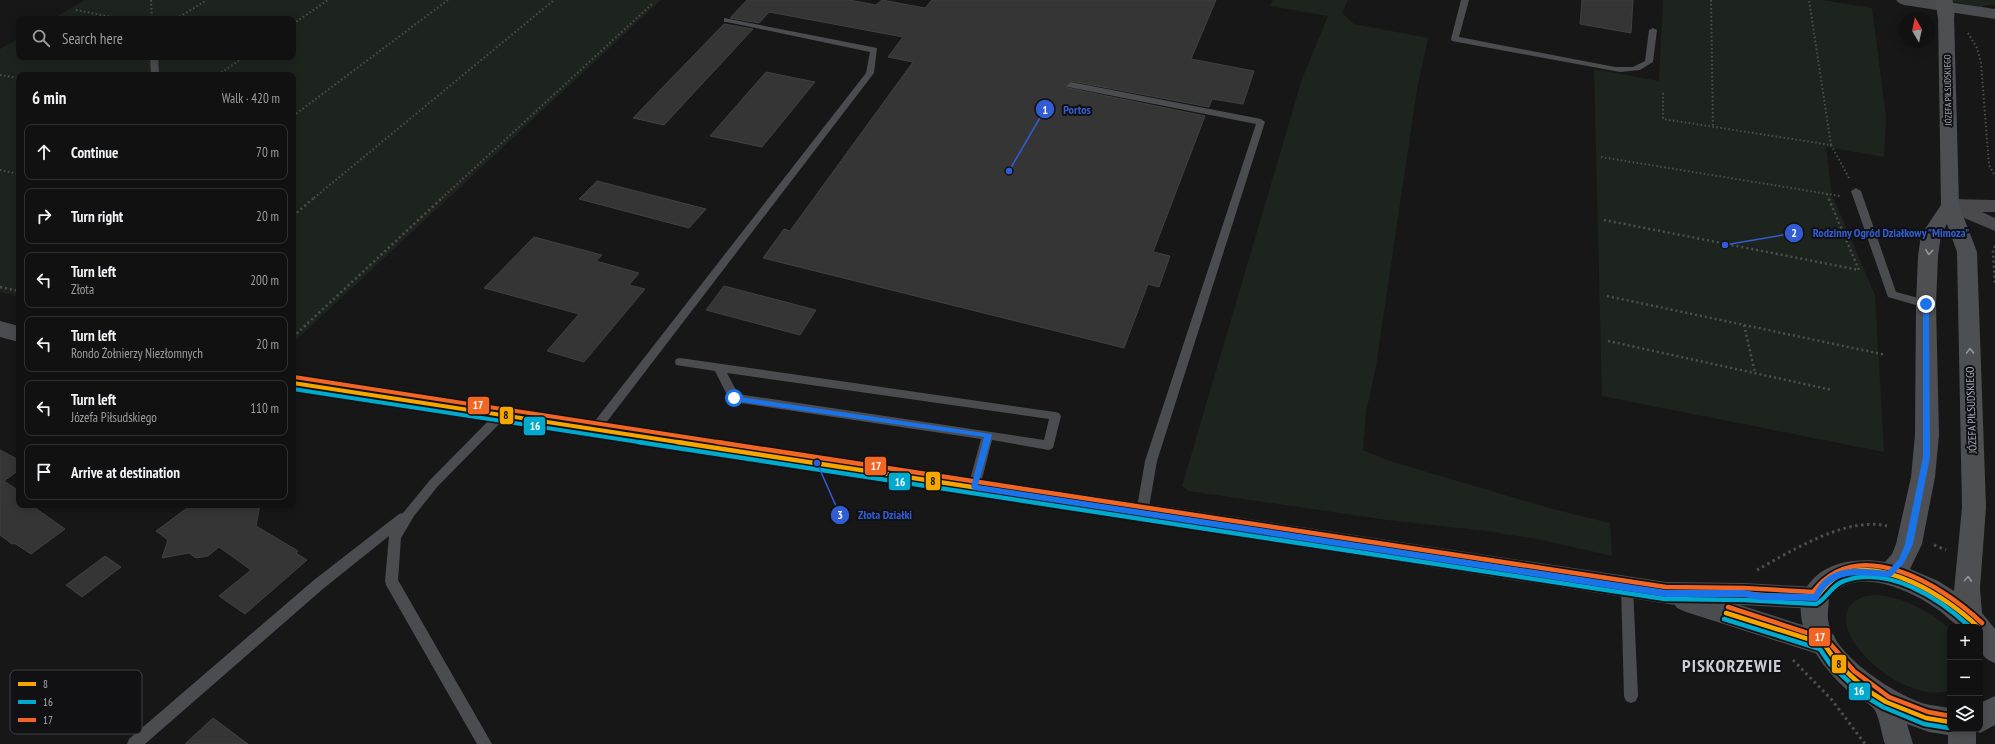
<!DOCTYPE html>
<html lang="en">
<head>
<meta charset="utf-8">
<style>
	:root { --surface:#111; --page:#1e1f1f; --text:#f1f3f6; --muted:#9c9d9f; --line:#303131 }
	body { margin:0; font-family:"PT Sans Narrow",sans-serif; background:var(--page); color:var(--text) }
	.controls { position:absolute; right:12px; bottom:12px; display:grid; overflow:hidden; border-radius:8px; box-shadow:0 2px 10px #0003 }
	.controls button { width:36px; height:36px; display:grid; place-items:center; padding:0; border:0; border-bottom:1px solid var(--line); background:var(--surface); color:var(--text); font:20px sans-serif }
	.compass { position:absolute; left:1899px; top:12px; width:36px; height:36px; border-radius:50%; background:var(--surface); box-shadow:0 2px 10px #0003; rotate:351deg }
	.stop { position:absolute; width:12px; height:12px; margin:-9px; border:3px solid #1a73e8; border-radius:50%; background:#fff }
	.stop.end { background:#1a73e8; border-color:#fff; box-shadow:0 1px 4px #0008 }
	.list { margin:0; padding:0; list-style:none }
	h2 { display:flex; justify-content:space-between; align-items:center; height:52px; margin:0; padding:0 16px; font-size:17px }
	h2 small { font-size:13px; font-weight:400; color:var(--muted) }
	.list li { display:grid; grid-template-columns:26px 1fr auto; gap:12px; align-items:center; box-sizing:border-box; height:56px; margin:0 8px 8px; padding:0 8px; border:1px solid var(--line); border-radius:8px }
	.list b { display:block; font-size:15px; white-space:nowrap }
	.list p { margin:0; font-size:13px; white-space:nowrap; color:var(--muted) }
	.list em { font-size:13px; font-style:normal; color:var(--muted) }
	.icon { flex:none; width:22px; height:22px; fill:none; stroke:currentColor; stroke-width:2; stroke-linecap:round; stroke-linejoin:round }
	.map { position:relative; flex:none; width:1995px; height:744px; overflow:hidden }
	.search { position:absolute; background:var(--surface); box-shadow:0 2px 10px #0003; left:16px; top:16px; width:280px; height:44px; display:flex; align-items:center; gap:10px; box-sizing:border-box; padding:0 14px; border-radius:8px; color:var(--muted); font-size:15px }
	.panel { position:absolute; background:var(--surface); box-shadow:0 2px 10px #0003; left:16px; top:72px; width:280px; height:436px; border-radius:8px }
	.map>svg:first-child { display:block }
</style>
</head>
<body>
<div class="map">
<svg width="1995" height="744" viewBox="0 0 1995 744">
	<rect width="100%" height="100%" fill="#171717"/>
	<g fill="#1d241e">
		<polygon points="85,0 661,0 293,343 293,75 19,75 19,297 0,292 0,49 19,38 19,57 293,57 293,19 52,19"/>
		<polygon points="1273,0 1348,0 1342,13 1354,24 1428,38 1417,89 1376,366 1366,413 1363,450 1390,461 1549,508 1610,523 1612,556 1542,540 1487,531 1387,520 1189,491 1182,486 1302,79 1328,16 1270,6"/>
		<polygon points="1663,0 1822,0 1872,8 1886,117 1884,157 1826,147 1832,195 1875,295 1884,452 1602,396 1594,69 1659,81"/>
		<polygon points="1944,0 1995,0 1995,5 1986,5 1981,7"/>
		<path d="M1878,595C1907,599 1928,610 1950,629V690C1902,709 1807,619 1863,597C1867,596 1873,595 1878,595Z"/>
	</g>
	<g fill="#353536" stroke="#3f4043">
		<polygon points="747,0 849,0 876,5 882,0 925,8 932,0 1216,0 1191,59 1254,71 1243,104 1212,99 1209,107 1071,81 1066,85 1068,88 1205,116 1153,252 1170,256 1159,287 1148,284 1124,348 763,258 784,229 790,231 913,62 888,57 903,37 769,12 759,23 730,18"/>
		<polygon points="1582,0 1633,0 1631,33 1580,24"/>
		<polygon points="724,24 753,29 664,125 633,118"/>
		<polygon points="766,72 815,82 762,147 710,136"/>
		<polygon points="597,181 706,209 689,228 579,199"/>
		<polygon points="534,237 602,255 596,261 639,273 629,285 645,289 584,362 547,351 579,314 484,288"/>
		<polygon points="724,286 816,310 800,335 706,310"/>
		<polygon points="0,450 19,460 19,470 4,481 19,491 19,505 31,505 65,529 31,554 14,543 12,544 0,535"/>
		<polygon points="191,505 260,505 256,526 298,551 296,553 307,560 245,614 219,596 251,570 219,547 208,556 196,558 189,553 162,558 168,540 156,531"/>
		<polygon points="105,556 121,567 82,597 66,585"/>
		<polygon points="213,718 248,744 185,744"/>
	</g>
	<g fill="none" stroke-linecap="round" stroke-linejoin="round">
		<g stroke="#4d4e52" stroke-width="2" stroke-dasharray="1.5 2.5" stroke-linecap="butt">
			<polyline points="151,0 152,19"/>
			<polyline points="1711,0 1713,127"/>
			<polyline points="76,10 122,19"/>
			<polyline points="176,19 207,0"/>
			<polyline points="293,24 328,0"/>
			<polyline points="1968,33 1977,48 1981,63 1989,165 1995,176"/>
			<polyline points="0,75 19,78"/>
			<polyline points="218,75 244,57"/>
			<polyline points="1663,93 1663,119 1831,145 1809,0"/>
			<polyline points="293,116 448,0"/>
			<polyline points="1831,145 1849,178"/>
			<polyline points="1601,157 1840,196"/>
			<polyline points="0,170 19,174"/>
			<polyline points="1827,194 1829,198"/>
			<polyline points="314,198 554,0"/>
			<polyline points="442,198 652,4"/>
		</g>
		<g stroke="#4d4e52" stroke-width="2.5" stroke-dasharray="2 3" stroke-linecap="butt">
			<polyline points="293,216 315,197"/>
			<polyline points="1604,220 1859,270 1828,197"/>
			<polyline points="1995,246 1993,252 1995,285"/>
			<polyline points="0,287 19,291"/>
			<polyline points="1607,296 1886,355"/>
			<polyline points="1744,325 1755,373"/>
			<polyline points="293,337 443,197"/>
			<polyline points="1608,341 1832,390"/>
		</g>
		<g stroke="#4d4e52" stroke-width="3" stroke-dasharray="2.5 3.5" stroke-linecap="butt">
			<polyline points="1934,545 1946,550"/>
			<path d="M1757,570C1791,551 1847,516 1887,526"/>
			<polyline points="1793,660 1832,700 1865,744"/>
		</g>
		<g fill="#4b4c50" fill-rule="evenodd">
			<polygon points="1461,0 1469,0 1459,37 1615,67 1633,67 1645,61 1649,30 1653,28 1657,30 1653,62 1640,70 1620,72 1452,41 1451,39"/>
			<polygon points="724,18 877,48 874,73 599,432 591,432 589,429 591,426 866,73 870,52 727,22 724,22"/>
			<polygon points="150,57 158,57 159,75 151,75"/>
			<polygon points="1071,82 1261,119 1265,122 1157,461 1148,513 1146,517 1142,518 1138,517 1136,513 1145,461 1256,124 1068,87 1067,85"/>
			<polygon points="1856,188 1861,191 1896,292 1930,301 1931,304 1930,307 1926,308 1888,297 1851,191"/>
			<path d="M680,358L1055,412L1059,413L1061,416L1053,448L1049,450L992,440L980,487L978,490L974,492L970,490L968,487L981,439L734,402L730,401L715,371L676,365L675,362L676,359ZM727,373L1049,419L1044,440L738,394Z"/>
			<polygon points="501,411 505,412 507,415 505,418 438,486 414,516 401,538 398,580 492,744 477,744 386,585 385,581 389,536 324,588 145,744 127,744 129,739 314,580 399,514 403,513 430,480 497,412"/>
			<polygon points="1627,581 1632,583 1633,587 1638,696 1636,701 1631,703 1626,701 1624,696 1621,587 1622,583"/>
		</g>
		<polygon fill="#4b4c50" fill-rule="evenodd" points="1896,0 1934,0 1995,9 1995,19 1904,5 1899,3"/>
		<g fill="#4b4c50" fill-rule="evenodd">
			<polygon points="0,321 19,326 19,342 0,337"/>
			<polygon points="293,375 1666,582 1744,583 1816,587 1825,590 1829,598 1825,606 1816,609 1740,605 1834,635 1837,644 1834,653 1824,656 1686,612 1677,608 1675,605 293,391"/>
		</g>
		<polygon fill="#4a4a4e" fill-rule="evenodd" points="1950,199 1995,200 1995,212 1982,212 1995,218 1995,231 1943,209 1941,205 1943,201"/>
		<path fill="#4d4f52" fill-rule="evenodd" d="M1946,10L1951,12L1954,15L1959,205L1977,252L1986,507L1980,588L1982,613L1995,629V663C1976,656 1980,645 1980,627C1974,627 1964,629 1959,626C1951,622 1945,614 1937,609C1911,590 1854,564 1829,598C1829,605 1827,613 1828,619C1831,652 1885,687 1912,699C1924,705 1937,706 1950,708V729H1980V703L1995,696V725L1980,733L1976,731V744H1948V735L1929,732L1907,724L1913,744H1885C1882,736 1879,715 1874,709C1869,702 1854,696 1847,690C1819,665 1779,611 1815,577C1833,560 1863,558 1885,562L1892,554L1896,544L1911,477L1915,435L1916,304L1918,256L1921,235L1941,205L1938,15L1941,12ZM1947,224L1957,252L1962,507L1954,591L1938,581L1910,569L1922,544L1935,477L1939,435L1936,304L1938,256L1941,235Z"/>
		<polyline stroke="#4d4f52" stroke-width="17" points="1944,0 1946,15"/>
		<g stroke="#111113" stroke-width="7">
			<polyline id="bus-1-far1" points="293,383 684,443"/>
		</g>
		<g stroke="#111113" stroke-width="8">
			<g id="bus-1">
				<path d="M677,442L1666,593L1744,594L1816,598C1822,590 1829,581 1838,576C1881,554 1948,598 1978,627"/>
				<polyline points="1726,613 1824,644 1835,660 1850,675 1867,690 1886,702 1926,718 1950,722"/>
			</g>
		</g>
		<g stroke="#111113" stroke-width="7">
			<polyline id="bus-2-far1" points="293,389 645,443"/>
		</g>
		<g stroke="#111113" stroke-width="8">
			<g id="bus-2">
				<path d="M638,442L1665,599L1744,600L1816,604C1827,599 1831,585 1844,581C1888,565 1939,598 1970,627"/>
				<polyline points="1724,619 1820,649 1830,664 1863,695 1883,707 1924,724 1949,728"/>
			</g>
		</g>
		<g stroke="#111113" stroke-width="7">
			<polyline id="bus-3-far1" points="294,377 724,443"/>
		</g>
		<g stroke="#111113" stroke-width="8">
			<g id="bus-3">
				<path d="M717,442L1666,587L1744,588L1813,592C1858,533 1942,585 1982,623"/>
				<polyline points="1728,607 1826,639 1854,671 1889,697 1928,712 1950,716"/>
			</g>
		</g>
		<use href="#bus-1-far1" stroke="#f7a600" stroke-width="4"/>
		<use href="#bus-1" stroke="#f7a600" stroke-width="4.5"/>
		<use href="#bus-2-far1" stroke="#00a9ce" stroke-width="4"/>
		<use href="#bus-2" stroke="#00a9ce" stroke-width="4.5"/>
		<use href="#bus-3-far1" stroke="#f26522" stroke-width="4"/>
		<use href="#bus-3" stroke="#f26522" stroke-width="4.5"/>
	</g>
	<defs><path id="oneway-chevron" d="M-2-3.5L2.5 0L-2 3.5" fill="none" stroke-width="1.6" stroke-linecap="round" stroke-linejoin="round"/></defs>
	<g stroke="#91969e">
		<use href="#oneway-chevron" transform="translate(1929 252) rotate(96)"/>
		<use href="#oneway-chevron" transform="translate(1970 351) rotate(-92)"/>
		<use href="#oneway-chevron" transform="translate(1968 579) rotate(-86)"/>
	</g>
	<path fill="#1a73e8" d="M1926,302L1929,304L1930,457L1913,544L1904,563L1892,576C1887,578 1880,576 1874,576C1848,574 1831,575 1818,600L1816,601L1760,600L1744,597H1666L974,490L971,487L984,437L734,401L730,398L734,396L991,434L992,435L978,485L1666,590H1744L1760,593L1814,594C1829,563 1858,568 1888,571L1899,559L1905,544L1923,457V304Z"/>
	<g text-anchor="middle" stroke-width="4" stroke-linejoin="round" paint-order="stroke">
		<g font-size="9" fill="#a8adb8" stroke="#111113">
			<text transform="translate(1948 90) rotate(-91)" y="3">JÓZEFA PIŁSUDSKIEGO</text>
		</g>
		<g font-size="11" fill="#a8adb8" stroke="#111113">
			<text transform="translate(1971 410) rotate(-92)" y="4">JÓZEFA PIŁSUDSKIEGO</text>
		</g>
		<g font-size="18" font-weight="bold" letter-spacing="1" fill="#c9ccd4" stroke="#111113">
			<text x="1732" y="672">PISKORZEWIE</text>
		</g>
	</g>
	<rect x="10" y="670" width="132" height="64" rx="6" fill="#111113" stroke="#3e4045" stroke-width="1"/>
	<rect x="18" y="682" width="18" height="4" fill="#f7a600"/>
	<rect x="18" y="700" width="18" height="4" fill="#00a9ce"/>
	<rect x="18" y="718" width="18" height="4" fill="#f26522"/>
	<g font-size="11" fill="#a8adb8">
		<text x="43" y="688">8</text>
		<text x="43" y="706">16</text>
		<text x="43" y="724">17</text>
	</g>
	<path fill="none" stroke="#325cd3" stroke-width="1.5" d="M1009 171L1045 109M1725 245L1794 233M817 463L840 515"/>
	<g fill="#325cd3" stroke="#111113" stroke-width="1.5">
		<circle cx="1009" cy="171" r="4"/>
		<circle cx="1725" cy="245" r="4"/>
		<circle cx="817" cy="463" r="4"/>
		<circle cx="1045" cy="109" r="10"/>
		<circle cx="1794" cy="233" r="10"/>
		<circle cx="840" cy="515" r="10"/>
	</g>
	<g font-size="12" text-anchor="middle" font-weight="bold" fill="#fff">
		<text x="1045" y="114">1</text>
		<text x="1794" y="237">2</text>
		<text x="840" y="519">3</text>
	</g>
	<g font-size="12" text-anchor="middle" font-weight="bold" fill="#325cd3" stroke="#111113" stroke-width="4" stroke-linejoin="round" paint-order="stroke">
		<text x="1077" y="114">Portos</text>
		<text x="1891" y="237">Rodzinny Ogród Działkowy "Mimoza"</text>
		<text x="885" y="519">Złota Działki</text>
	</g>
	<g stroke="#111113" stroke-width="1.5">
		<rect x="467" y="396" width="23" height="19" rx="4" fill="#f26522"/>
		<rect x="499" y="406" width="15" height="19" rx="4" fill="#f7a600"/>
		<rect x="523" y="416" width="23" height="20" rx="4" fill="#00a9ce"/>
		<rect x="864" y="456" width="23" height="20" rx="4" fill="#f26522"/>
		<rect x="925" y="471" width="16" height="20" rx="4" fill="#f7a600"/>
		<rect x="888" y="472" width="23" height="19" rx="4" fill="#00a9ce"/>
		<rect x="1808" y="627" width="23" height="20" rx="4" fill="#f26522"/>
		<rect x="1831" y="654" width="16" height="20" rx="4" fill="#f7a600"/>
		<rect x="1848" y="682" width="23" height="19" rx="4" fill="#00a9ce"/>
	</g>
	<g font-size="11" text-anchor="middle" font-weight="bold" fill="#fff">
		<text x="478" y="409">17</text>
		<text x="535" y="430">16</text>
		<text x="876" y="470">17</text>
		<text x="900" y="486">16</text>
		<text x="1820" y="641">17</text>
		<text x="1859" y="695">16</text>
	</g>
	<g font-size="11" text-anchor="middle" font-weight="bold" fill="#111">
		<text x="506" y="419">8</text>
		<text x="933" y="485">8</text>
		<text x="1839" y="668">8</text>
	</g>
</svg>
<div class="controls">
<button>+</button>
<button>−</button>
<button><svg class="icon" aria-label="layers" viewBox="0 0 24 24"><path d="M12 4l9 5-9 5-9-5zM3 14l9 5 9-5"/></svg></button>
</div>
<svg class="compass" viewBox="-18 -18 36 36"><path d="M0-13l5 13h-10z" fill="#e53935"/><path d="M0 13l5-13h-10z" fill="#9c9d9f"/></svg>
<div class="stop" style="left:734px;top:398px"></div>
<div class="stop end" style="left:1926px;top:304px"></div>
<div class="search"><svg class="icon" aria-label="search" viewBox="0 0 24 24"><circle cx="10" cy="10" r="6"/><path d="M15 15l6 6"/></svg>Search here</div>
<section class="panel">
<h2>6 min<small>Walk · 420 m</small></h2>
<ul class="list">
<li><svg class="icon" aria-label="ahead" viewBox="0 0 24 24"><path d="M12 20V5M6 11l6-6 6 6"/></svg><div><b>Continue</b></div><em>70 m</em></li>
<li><svg class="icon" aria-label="right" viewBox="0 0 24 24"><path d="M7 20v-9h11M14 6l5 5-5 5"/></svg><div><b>Turn right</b></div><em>20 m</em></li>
<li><svg class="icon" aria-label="left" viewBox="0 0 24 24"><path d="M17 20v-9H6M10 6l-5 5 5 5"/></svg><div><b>Turn left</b><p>Złota</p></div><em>200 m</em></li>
<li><svg class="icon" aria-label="left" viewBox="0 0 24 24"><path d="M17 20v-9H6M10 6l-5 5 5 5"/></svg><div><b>Turn left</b><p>Rondo Żołnierzy Niezłomnych</p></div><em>20 m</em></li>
<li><svg class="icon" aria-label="left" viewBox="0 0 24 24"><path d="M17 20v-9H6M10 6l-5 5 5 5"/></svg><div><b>Turn left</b><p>Józefa Piłsudskiego</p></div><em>110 m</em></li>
<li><svg class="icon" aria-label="arrive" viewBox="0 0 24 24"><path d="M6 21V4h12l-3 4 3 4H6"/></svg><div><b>Arrive at destination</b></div></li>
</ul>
</section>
</div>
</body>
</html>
